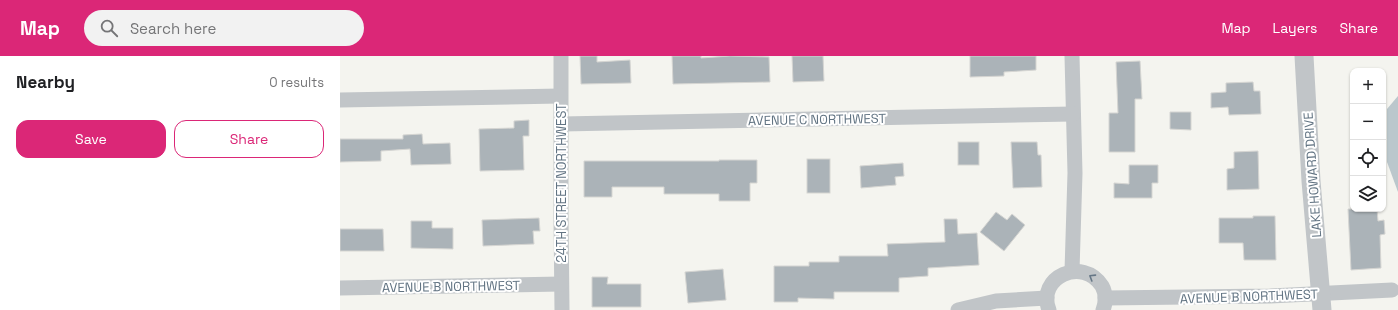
<!DOCTYPE html>
<html lang="en">
<head>
<meta charset="utf-8">
<style>
	:root { --surface:#fff; --page:#f2f2f2; --text:#202124; --muted:#757577; --line:#e0e0e0; --accent:#db2777 }
	body { margin:0; font-family:"Space Grotesk",sans-serif; background:var(--page); color:var(--text) }
	.controls { position:absolute; right:12px; top:12px; display:grid; overflow:hidden; border-radius:8px; box-shadow:0 1px 3px #0004 }
	.controls button { width:36px; height:36px; display:grid; place-items:center; padding:0; border:0; border-bottom:1px solid var(--line); background:var(--surface); color:var(--text); font:20px sans-serif }
	.list { margin:0; padding:0; list-style:none }
	h2 { display:flex; justify-content:space-between; align-items:center; height:52px; margin:0; padding:0 16px; font-size:17px }
	h2 small { font-size:13px; font-weight:400; color:var(--muted) }
	.actions { display:flex; gap:8px; padding:12px 16px }
	.actions a { flex:1; padding:9px 0; border:1px solid var(--accent); border-radius:12px; text-align:center; font-size:14px; color:var(--accent) }
	.actions .main { background:var(--accent); color:#fff }
	.icon { flex:none; width:22px; height:22px; fill:none; stroke:currentColor; stroke-width:2; stroke-linecap:round; stroke-linejoin:round }
	.map { position:relative; flex:none; width:1058px; height:254px; overflow:hidden }
	header { display:flex; align-items:center; gap:24px; box-sizing:border-box; height:56px; padding:0 20px; background:var(--accent); color:#fff }
	header strong { font-size:19px }
	nav { display:flex; gap:22px; margin-inline-start:auto; font-size:14px }
	.search { width:280px; height:36px; background:var(--page); display:flex; align-items:center; gap:10px; box-sizing:border-box; padding:0 14px; border-radius:22px; color:var(--muted); font-size:15px }
	main { display:flex }
	aside { flex:1; background:var(--surface) }
	.map>svg:first-child { display:block }
</style>
</head>
<body>
<header>
<strong>Map</strong>
<div class="search"><svg class="icon" aria-label="search" viewBox="0 0 24 24"><circle cx="10" cy="10" r="6"/><path d="M15 15l6 6"/></svg>Search here</div>
<nav><a>Map</a><a>Layers</a><a>Share</a></nav>
</header>
<main>
<aside>
<h2>Nearby<small>0 results</small></h2>
<ul class="list">
</ul>
<div class="actions"><a class="main">Save</a><a>Share</a></div>
</aside>
<div class="map">
<svg width="1058" height="254" viewBox="0 0 1058 254">
	<rect width="100%" height="100%" fill="#f4f4ef"/>
	<polygon fill="#bbc7cc" points="1058,40 1058,136 1047,106 1047,53"/>
	<g fill="#abb3b8" stroke="#d5d5d2">
		<polygon points="240,0 257,0 257,6 290,4 291,27 241,28"/>
		<polygon points="332,0 361,0 361,2 390,0 429,1 430,26 333,28"/>
		<polygon points="452,0 483,0 484,25 453,26"/>
		<polygon points="630,0 696,0 696,14 664,16 664,20 630,21"/>
		<polygon points="800,5 802,43 795,43 795,96 769,96 769,57 778,57 776,6"/>
		<polygon points="913,26 914,35 920,35 921,58 889,59 888,51 871,52 871,37 886,36 886,27"/>
		<polygon points="830,56 851,56 851,74 830,73"/>
		<polygon points="189,64 189,80 183,80 184,114 140,115 139,73 174,72 174,65"/>
		<polygon points="82,78 83,88 110,87 111,108 71,109 70,93 41,95 41,105 0,106 0,83 63,83 63,79"/>
		<rect x="618" y="86" width="21" height="23"/>
		<polygon points="671,86 697,86 698,99 701,99 702,131 673,132"/>
		<polygon points="918,95 919,133 887,134 887,113 894,112 894,96"/>
		<rect x="467" y="103" width="23" height="34"/>
		<polygon points="379,104 417,104 417,127 410,127 410,145 379,145 379,138 324,138 324,131 272,131 272,141 244,141 244,105 379,105"/>
		<polygon points="563,107 564,120 555,121 556,129 521,132 520,110"/>
		<polygon points="789,109 818,109 818,127 812,127 812,142 774,142 774,127 789,128"/>
		<polygon points="1008,153 1037,153 1038,165 1044,164 1045,178 1040,179 1041,212 1011,214"/>
		<polygon points="656,156 667,164 672,158 685,169 664,195 640,176"/>
		<polygon points="913,160 935,160 936,204 904,204 903,187 879,187 879,162 913,162"/>
		<polygon points="199,162 200,175 193,175 194,188 143,190 142,164"/>
		<polygon points="604,163 617,163 618,178 637,177 639,209 588,212 588,220 559,222 559,236 494,236 494,243 458,242 458,246 434,246 434,210 469,210 469,206 499,206 499,200 548,200 547,188 605,186"/>
		<polygon points="71,165 92,165 92,172 113,172 113,193 71,192"/>
		<polygon points="0,173 43,173 44,195 0,195"/>
		<polygon points="383,213 386,244 348,247 345,216"/>
		<polygon points="252,221 268,221 267,228 301,228 301,251 252,251"/>
	</g>
	<g fill="none" stroke-linecap="round" stroke-linejoin="round">
		<g stroke="#c1c5c8" stroke-width="15">
			<polyline points="221,0 221,161 222,254"/>
			<polyline points="732,0 735,117 732,215"/>
			<polyline points="0,44 220,40"/>
			<polyline points="222,68 733,58"/>
			<polyline points="0,232 221,228"/>
			<polyline points="765,242 930,240 1052,234"/>
			<polyline points="618,254 656,245 707,242"/>
			<path d="M709,254C696,221 743,200 762,230C766,237 766,247 763,254"/>
		</g>
		<polyline stroke="#c1c5c8" stroke-width="19" points="964,0 971,125 982,254"/>
	</g>
	<defs><path id="oneway-chevron" d="M-2-3.5L2.5 0L-2 3.5" fill="none" stroke-width="1.6" stroke-linecap="round" stroke-linejoin="round"/></defs>
	<use stroke="#667786" href="#oneway-chevron" transform="translate(752 221) rotate(-148)"/>
	<g text-anchor="middle" stroke-width="4" stroke-linejoin="round" paint-order="stroke">
		<g font-size="13" fill="#617382" stroke="#fff">
			<text transform="translate(477 63) rotate(-1)" y="5">AVENUE C NORTHWEST</text>
			<text transform="translate(972 119) rotate(-94)" y="5">LAKE HOWARD DRIVE</text>
			<text transform="translate(221 127) rotate(-90)" y="5">24TH STREET NORTHWEST</text>
			<text transform="translate(111 230) rotate(-1)" y="5">AVENUE B NORTHWEST</text>
			<text transform="translate(909 240) rotate(-2)" y="5">AVENUE B NORTHWEST</text>
		</g>
	</g>
</svg>
<div class="controls">
<button>+</button>
<button>−</button>
<button><svg class="icon" aria-label="locate" viewBox="0 0 24 24"><circle cx="12" cy="12" r="6"/><path d="M12 2v4M12 18v4M2 12h4M18 12h4"/></svg></button>
<button><svg class="icon" aria-label="layers" viewBox="0 0 24 24"><path d="M12 4l9 5-9 5-9-5zM3 14l9 5 9-5"/></svg></button>
</div>
</div>
</main>
</body>
</html>
